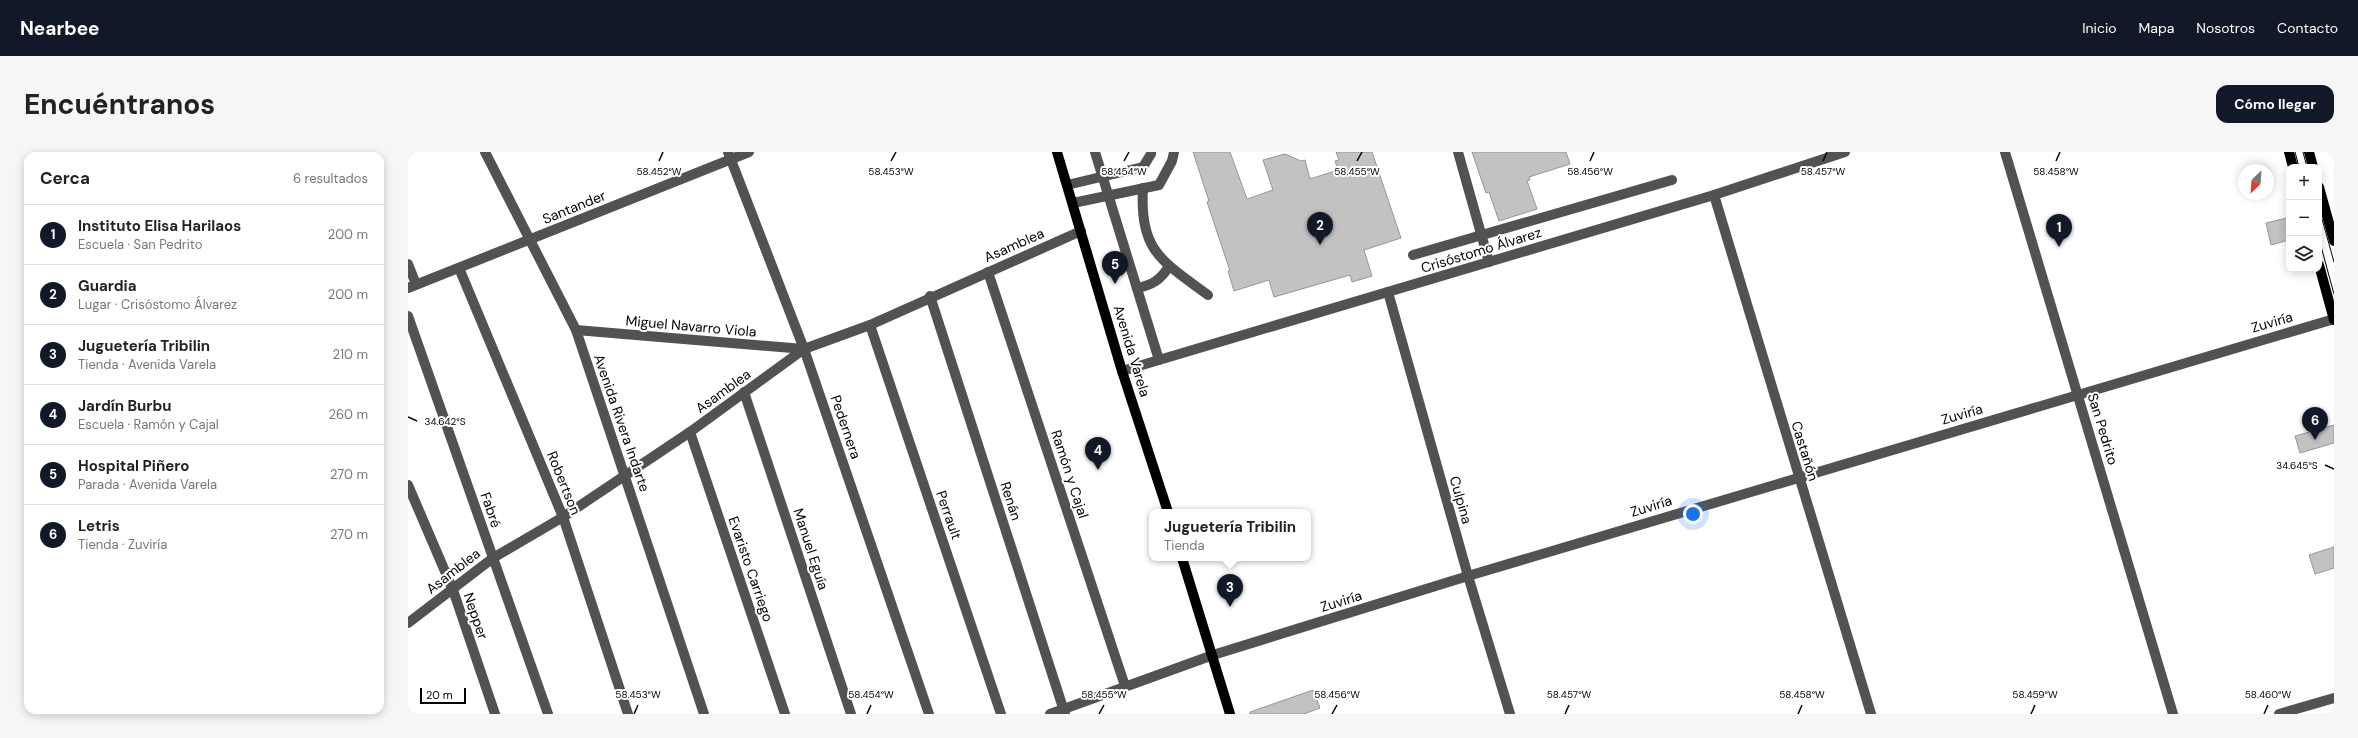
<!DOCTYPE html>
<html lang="es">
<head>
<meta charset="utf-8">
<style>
	:root { --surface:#fff; --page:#f6f6f6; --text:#222; --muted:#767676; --line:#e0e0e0; --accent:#111827 }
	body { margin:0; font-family:"DM Sans",sans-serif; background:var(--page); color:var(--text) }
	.controls { position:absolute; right:12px; top:12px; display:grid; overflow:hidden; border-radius:8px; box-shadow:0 2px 10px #0003 }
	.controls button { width:36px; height:36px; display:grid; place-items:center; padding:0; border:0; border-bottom:1px solid var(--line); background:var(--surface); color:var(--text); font:20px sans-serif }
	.compass { position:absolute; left:1830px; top:12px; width:36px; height:36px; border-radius:50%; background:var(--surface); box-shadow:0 2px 10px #0003; rotate:205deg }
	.scale { position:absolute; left:12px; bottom:10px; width:46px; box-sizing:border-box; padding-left:4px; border:2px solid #000; border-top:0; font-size:11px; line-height:14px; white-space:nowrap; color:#000; -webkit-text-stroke:3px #fff; paint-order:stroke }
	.you { position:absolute; left:1285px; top:362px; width:14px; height:14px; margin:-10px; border:3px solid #fff; border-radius:50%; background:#1a73e8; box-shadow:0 0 0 6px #1a73e833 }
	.badge { display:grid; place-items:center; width:26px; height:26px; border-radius:50%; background:var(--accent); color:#fff; font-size:13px; font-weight:700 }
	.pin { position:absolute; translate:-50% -33px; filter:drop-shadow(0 1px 2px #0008) }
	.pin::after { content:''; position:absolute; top:21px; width:14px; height:12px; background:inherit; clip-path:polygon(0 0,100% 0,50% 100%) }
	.popup { position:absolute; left:741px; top:357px; width:162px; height:52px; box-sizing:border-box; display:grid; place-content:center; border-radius:8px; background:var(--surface); filter:drop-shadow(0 1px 3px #0005); font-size:13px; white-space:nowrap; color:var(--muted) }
	.popup b { font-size:15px; color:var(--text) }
	.popup::after { content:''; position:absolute; left:50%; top:100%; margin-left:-8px; border:8px solid transparent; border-top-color:var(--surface) }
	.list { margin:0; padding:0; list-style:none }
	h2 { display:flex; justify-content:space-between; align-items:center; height:52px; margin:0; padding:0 16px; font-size:17px }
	h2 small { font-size:13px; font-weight:400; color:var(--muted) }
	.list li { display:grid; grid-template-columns:26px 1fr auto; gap:12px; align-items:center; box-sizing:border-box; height:60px; padding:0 16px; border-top:1px solid var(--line) }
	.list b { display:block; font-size:15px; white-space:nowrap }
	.list p { margin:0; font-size:13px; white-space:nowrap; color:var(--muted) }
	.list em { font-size:13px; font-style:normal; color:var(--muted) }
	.icon { flex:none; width:22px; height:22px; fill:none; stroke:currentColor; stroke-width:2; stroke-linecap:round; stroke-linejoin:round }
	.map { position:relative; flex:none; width:1926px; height:562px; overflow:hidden; border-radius:12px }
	header { display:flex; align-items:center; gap:24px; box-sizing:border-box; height:56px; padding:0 20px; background:var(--accent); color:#fff }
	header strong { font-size:19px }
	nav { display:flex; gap:22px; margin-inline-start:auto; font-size:14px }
	.intro { display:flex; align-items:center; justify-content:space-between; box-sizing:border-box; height:96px; padding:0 24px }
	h1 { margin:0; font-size:28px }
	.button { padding:10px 18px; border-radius:12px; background:var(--accent); color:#fff; font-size:14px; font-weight:700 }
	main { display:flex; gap:24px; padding:0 24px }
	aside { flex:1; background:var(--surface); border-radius:12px; box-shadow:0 2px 10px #0003 }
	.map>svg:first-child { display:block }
</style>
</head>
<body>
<header>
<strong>Nearbee</strong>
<nav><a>Inicio</a><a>Mapa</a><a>Nosotros</a><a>Contacto</a></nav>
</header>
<div class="intro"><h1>Encuéntranos</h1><a class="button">Cómo llegar</a></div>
<main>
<aside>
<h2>Cerca<small>6 resultados</small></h2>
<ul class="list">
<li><span class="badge">1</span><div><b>Instituto Elisa Harilaos</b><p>Escuela · San Pedrito</p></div><em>200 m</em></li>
<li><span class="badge">2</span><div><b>Guardia</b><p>Lugar · Crisóstomo Álvarez</p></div><em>200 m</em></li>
<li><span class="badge">3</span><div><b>Juguetería Tribilin</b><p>Tienda · Avenida Varela</p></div><em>210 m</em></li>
<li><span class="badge">4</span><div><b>Jardín Burbu</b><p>Escuela · Ramón y Cajal</p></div><em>260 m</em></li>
<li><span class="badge">5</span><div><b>Hospital Piñero</b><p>Parada · Avenida Varela</p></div><em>270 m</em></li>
<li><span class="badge">6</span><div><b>Letris</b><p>Tienda · Zuviría</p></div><em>270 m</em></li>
</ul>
</aside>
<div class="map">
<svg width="1926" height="562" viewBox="0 0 1926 562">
	<rect width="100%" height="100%" fill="#fff"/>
	<g fill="#c2c2c2" stroke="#969696">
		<polygon points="785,0 822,0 839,47 865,38 855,8 877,2 893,9 897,8 902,27 930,18 927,9 931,8 928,0 964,0 993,86 956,98 964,124 944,130 942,123 866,145 861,128 826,139 820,119 822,119 799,50 801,49"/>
		<polygon points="1064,0 1158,0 1162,12 1121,25 1122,28 1119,29 1129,57 1091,69 1081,40 1078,41"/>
		<polygon points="1879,66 1881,88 1863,93 1858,71"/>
		<polygon points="1926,273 1926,291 1892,301 1887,284"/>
		<polygon points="1926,395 1926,416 1907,422 1901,403"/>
		<polygon points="905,538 912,556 896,562 842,562 842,560"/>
	</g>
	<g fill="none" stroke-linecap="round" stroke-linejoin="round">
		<g stroke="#525252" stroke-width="10">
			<polyline points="77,0 168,178 296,562"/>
			<polyline points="320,0 396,197 521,562"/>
			<polyline points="687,0 751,208"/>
			<polyline points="1050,0 1081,110"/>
			<polyline points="1597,0 1765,562"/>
			<polyline points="659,33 735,15 743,2 743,0"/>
			<path d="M735,36C731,99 754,109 800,143"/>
			<polyline points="1306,43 1463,562"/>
			<polyline points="665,51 751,33 764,9 766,0"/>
			<polyline points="1005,103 1264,28"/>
			<polyline points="0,112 8,132"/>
			<polyline points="51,116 155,365 220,562"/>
			<polyline points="580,120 717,534"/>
			<polyline points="0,136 341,0"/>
			<path d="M729,136C744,133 753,128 761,114"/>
			<polyline points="980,140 1060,424 1102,562"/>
			<polyline points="522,144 657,562"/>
			<polyline points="0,164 140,562"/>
			<polyline points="462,173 593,562"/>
			<polyline points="168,178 396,197"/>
			<polyline points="714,219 1306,43 1437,0"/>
			<polyline points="336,240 443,562"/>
			<polyline points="282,280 377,562"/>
			<polyline points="0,333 45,438 87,562"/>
			<polyline points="0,471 85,406 155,365 282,280 396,197 462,173 673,79"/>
			<polyline points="642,562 805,503 1060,424 1926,167"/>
			<polyline points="1871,562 1926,546"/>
		</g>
		<g stroke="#000" stroke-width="10">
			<polyline points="649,0 714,219 760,360"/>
			<polyline points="1881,0 1885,15"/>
			<polyline points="1901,0 1905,15"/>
			<polyline points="1911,35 1926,89"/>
			<polyline points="1911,113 1926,168"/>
			<polyline points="774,406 822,562"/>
		</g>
		<g stroke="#000" stroke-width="1">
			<polyline points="1887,0 1891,15"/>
			<polyline points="1895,0 1899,15"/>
			<polyline points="1911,56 1926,110"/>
			<polyline points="1911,87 1926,142"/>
		</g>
	</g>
	<path fill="none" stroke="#000" stroke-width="1.5" d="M251,9L255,0M483,9L488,0M716,9L721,0M949,9L954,0M1182,9L1186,0M1415,9L1419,0M1648,9L1652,0M0,265L9,269M1917,313L1926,317M226,562L230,553M459,562L463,553M691,562L696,553M924,562L929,553M1157,562L1161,553M1390,562L1394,553M1623,562L1627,553M1856,562L1860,553"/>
	<g text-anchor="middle" stroke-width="4" stroke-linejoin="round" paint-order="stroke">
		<g font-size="14" fill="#000" stroke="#fff">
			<text transform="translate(166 55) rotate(-22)" y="5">Santander</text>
			<text transform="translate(606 93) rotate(-24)" y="5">Asamblea</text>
			<text transform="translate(1073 98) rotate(-17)" y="5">Crisóstomo Álvarez</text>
			<text transform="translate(1864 170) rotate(-16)" y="5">Zuviría</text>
			<text transform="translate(283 174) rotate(5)" y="5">Miguel Navarro Viola</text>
			<text transform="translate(724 199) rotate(73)" y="5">Avenida Varela</text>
			<text transform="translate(315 239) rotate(-36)" y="5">Asamblea</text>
			<text transform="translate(1554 262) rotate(-16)" y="5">Zuviría</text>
			<text transform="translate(214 271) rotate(71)" y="5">Avenida Rivera Indarte</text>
			<text transform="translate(438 275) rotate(71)" y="5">Pedernera</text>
			<text transform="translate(1695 277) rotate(73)" y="5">San Pedrito</text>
			<text transform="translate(1397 299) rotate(73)" y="5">Castañón</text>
			<text transform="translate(662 322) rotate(72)" y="5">Ramón y Cajal</text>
			<text transform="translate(156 331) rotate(68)" y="5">Robertson</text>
			<text transform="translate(1053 348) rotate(74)" y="5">Culpina</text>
			<text transform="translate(603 349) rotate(72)" y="5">Renán</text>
			<text transform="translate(1243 354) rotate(-17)" y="5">Zuviría</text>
			<text transform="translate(83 358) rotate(71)" y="5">Fabré</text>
			<text transform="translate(541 363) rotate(71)" y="5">Perrault</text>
			<text transform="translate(403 397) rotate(72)" y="5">Manuel Eguía</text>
			<text transform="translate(343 417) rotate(71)" y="5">Evaristo Carriego</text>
			<text transform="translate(45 419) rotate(-38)" y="5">Asamblea</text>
			<text transform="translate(933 449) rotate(-17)" y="5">Zuviría</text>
			<text transform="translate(68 464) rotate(71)" y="5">Nepper</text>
		</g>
	</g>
	<g font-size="10" text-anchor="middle" fill="#000" stroke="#fff" stroke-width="4" stroke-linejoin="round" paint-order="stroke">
		<text x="251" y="23">58.452°W</text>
		<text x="1182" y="23">58.456°W</text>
		<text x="483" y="23">58.453°W</text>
		<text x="716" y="23">58.454°W</text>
		<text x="949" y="23">58.455°W</text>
		<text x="1415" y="23">58.457°W</text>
		<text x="1648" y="23">58.458°W</text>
		<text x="37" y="273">34.642°S</text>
		<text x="1889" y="317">34.645°S</text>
		<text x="230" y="546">58.453°W</text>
		<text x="463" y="546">58.454°W</text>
		<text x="696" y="546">58.455°W</text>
		<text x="1161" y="546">58.457°W</text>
		<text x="1394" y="546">58.458°W</text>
		<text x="1627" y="546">58.459°W</text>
		<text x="1860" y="546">58.460°W</text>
		<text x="929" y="546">58.456°W</text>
	</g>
</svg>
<div class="controls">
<button>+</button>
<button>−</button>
<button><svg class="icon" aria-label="layers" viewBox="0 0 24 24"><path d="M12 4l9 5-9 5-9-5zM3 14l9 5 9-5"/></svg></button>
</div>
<svg class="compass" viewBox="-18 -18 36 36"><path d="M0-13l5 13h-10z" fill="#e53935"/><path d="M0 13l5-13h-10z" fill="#767676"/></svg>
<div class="scale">20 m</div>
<div class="you"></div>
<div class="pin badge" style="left:1651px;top:95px">1</div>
<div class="pin badge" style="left:912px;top:93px">2</div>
<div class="pin badge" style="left:822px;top:455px">3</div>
<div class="popup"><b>Juguetería Tribilin</b>Tienda</div>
<div class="pin badge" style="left:690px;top:318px">4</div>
<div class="pin badge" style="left:707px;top:132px">5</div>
<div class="pin badge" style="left:1907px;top:288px">6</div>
</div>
</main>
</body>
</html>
